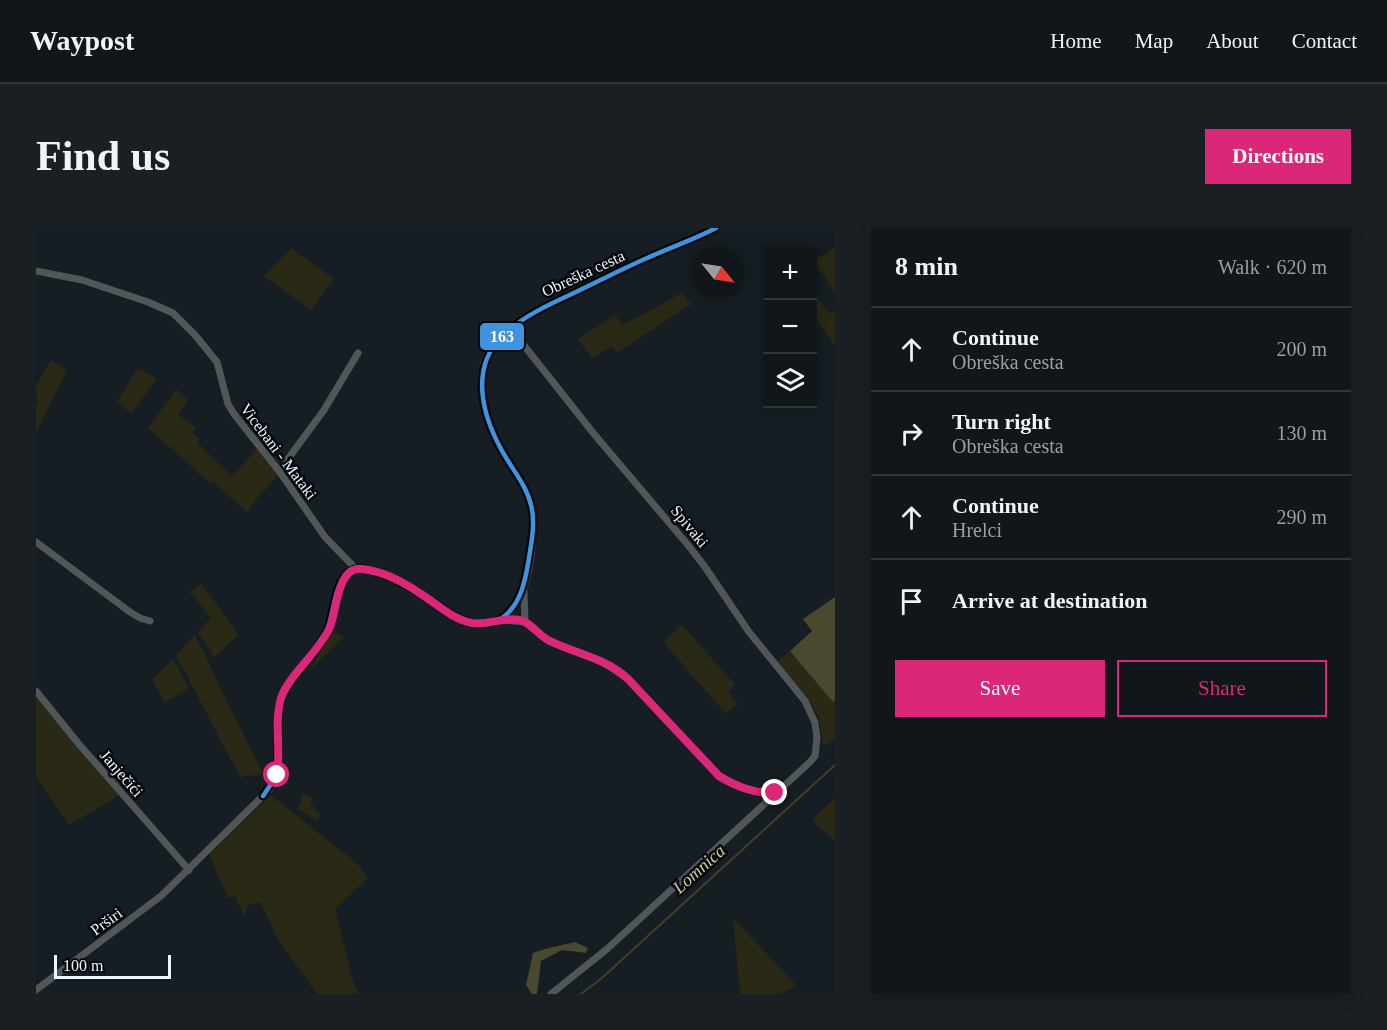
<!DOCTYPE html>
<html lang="en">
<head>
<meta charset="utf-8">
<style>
	:root { --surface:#10161a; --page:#191f23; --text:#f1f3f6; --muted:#9c9fa2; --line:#303539; --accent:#db2777 }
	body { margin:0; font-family:"Times New Roman",serif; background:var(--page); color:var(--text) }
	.controls { position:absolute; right:18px; top:18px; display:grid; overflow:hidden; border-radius:0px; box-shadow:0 3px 15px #0003 }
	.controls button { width:54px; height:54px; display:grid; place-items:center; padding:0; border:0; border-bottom:2px solid var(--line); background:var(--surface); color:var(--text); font:30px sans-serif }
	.compass { position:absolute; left:655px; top:18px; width:54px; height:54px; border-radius:50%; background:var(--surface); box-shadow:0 3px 15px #0003; rotate:120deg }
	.scale { position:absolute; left:18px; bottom:15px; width:117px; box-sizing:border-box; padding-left:6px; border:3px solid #ecf6fc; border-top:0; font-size:16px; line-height:21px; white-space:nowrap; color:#ecf6fc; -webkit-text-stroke:4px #04080c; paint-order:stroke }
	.stop { position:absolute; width:18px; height:18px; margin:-14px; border:4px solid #db2777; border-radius:50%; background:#fff }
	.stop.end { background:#db2777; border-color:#fff; box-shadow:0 2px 6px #0008 }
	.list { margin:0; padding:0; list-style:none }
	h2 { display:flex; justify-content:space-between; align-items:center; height:78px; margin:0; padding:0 24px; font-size:26px }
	h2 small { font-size:20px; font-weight:400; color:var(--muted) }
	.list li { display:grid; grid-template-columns:39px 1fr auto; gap:18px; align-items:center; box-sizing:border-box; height:84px; padding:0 24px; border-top:2px solid var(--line) }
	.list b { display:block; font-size:22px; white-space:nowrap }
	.list p { margin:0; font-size:20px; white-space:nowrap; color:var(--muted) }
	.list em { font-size:20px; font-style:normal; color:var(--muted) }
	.actions { display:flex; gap:12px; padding:18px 24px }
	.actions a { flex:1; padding:14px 0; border:2px solid var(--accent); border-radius:0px; text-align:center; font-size:21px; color:var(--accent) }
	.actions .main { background:var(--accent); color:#fff }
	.icon { flex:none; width:33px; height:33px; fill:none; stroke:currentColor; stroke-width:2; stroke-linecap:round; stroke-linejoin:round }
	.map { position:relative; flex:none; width:799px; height:766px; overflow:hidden; border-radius:0px }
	header { display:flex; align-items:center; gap:36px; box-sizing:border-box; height:84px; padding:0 30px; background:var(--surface); border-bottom:2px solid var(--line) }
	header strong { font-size:28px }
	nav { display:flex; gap:33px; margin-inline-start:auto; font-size:21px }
	.intro { display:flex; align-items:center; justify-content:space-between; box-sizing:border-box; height:144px; padding:0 36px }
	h1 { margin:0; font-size:42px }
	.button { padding:15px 27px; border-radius:0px; background:var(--accent); color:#fff; font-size:21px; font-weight:700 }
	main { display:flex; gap:36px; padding:0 36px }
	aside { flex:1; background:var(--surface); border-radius:0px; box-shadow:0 3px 15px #0003 }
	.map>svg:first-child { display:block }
</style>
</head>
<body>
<header>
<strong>Waypost</strong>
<nav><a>Home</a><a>Map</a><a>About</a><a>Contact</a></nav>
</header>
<div class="intro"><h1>Find us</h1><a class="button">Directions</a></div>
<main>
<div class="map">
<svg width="799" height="766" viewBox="0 0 799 766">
	<rect width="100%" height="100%" fill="#161e23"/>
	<g fill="#292915">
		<polygon points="799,19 799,65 778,33"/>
		<polygon points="255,20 298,51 275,82 228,48"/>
		<polygon points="646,65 655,76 581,125 576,118 556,130 542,111 579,87 587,97"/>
		<polygon points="777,65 793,86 799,82 799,117 777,87"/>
		<polygon points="15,132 31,142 0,206 0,178 3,172 0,170 0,158"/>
		<polygon points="102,140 121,151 95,185 81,173"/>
		<polygon points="140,162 152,172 142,187 160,200 157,205 164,211 161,215 196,248 221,221 242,247 222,269 211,284 176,253 174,255 112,200"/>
		<polygon points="165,355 203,407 178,429 162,404 175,390 154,364"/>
		<polygon points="646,397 699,457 692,465 702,476 690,486 627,414"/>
		<polygon points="297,404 308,409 272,444"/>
		<polygon points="159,407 227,546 204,549 140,427"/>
		<polygon points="754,423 797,473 799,472 799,510 792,516 787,517 783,489 775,475 740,435"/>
		<polygon points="137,431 153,460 129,474 116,452"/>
		<polygon points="0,467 84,567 33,597 0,549"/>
		<polygon points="266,566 277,570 274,576 279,579 278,582 285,586 281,593 261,580 266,571 264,570"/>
		<polygon points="235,567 322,636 332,650 299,681 317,753 323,766 281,766 243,713 224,674 212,677 208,688 199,668 192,670 173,627"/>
		<polygon points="799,569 799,612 780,597 777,592"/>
		<polygon points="697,690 761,758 744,766 704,766"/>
	</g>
	<g fill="#49492f">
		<polygon points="799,369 799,472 797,474 754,423 776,403 767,391"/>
		<polygon points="539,714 552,720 550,725 526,722 505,733 501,766 496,766 490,757 497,725 509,721"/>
	</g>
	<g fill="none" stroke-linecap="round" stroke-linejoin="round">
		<polyline stroke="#414126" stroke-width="2" points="545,766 567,749 799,537"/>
		<g stroke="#515659" stroke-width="7">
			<polyline points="0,43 46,52 112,74 137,85 159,107 181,134 192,176 198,186 243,243 289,309 320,341"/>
			<polyline points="475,101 558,206 652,317 669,339 713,404 769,473 779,495 781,510 779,528 774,534 571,721 515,766"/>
			<polyline points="243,243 288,182 322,125"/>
			<polyline points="0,314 94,384 104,390 114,393"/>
			<polyline points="488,363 489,394"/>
			<path d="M465,392L489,394L511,412L567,434L592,451L683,548C699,558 720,566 739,565"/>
			<polyline points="0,463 42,515 153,642"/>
			<path d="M0,762L125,668L233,562C252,534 235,499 246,469C254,445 284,424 294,397C301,381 299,349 318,342C326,339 333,342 341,345C356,350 371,357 385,365C418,387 452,418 482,372C495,352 502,291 493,269C485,251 473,236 464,219C447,187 433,139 463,111C488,88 510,79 540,64C565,52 588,39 614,28C636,19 659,12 680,0"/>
		</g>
		<g stroke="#04080c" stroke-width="9">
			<path id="bus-1" d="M227,568L241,547L243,479C252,450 275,433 289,407C299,389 296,358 313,344C321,338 331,341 339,344C353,349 367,355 380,363C407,379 442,415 472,385C485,372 489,353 492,336C495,316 500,296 495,277C490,256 475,240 465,221C446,186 434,140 466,108C487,88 514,76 540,64C563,53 586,41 609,31C633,20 657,12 680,0"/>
		</g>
		<use href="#bus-1" stroke="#4094de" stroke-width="4.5"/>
	</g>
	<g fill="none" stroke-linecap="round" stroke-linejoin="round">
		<path stroke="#db2777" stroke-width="8" d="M241,547C245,522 238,494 245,470C253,447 283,424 294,399C301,382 301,338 326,341C346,343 369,355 385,366C401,376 416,391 436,395C453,398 473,386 489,394C498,399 505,409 514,413C540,426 570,430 592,451L683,548C699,558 720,566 739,565"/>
	</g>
	<g text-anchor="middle" stroke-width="5" stroke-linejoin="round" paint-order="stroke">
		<g font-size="16" fill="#ecf6fc" stroke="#04080c">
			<text transform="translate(547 45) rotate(-25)" y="6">Obreška cesta</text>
			<text transform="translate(243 223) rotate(53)" y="6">Vicebani - Mataki</text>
			<text transform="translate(654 298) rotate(51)" y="6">Spivaki</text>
			<text transform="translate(86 545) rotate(49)" y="6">Janječići</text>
			<text transform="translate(70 693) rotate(-36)" y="6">Prširi</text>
		</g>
		<g font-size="18" font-style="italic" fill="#cfce93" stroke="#04080c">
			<text transform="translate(663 641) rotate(-42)" y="6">Lomnica</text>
		</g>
	</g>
	<rect stroke="#04080c" stroke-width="2" x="443" y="94" width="46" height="29" rx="6" fill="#4094de"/>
	<g font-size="16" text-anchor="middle" font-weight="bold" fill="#fff">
		<text x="466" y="114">163</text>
	</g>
</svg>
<div class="controls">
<button>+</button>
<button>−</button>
<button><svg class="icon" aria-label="layers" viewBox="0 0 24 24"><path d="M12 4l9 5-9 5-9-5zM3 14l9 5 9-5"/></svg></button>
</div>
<svg class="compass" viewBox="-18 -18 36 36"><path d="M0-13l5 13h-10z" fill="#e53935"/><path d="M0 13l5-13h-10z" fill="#9c9fa2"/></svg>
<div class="scale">100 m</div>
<div class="stop" style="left:241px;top:547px"></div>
<div class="stop end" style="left:739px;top:565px"></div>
</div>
<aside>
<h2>8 min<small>Walk · 620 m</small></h2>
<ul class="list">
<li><svg class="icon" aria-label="ahead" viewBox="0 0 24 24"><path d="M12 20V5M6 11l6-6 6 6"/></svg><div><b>Continue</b><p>Obreška cesta</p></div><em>200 m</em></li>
<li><svg class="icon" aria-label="right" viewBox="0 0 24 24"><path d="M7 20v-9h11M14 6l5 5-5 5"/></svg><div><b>Turn right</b><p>Obreška cesta</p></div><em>130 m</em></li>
<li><svg class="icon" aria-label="ahead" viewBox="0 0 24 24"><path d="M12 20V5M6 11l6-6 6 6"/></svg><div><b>Continue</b><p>Hrelci</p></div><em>290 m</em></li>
<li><svg class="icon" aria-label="arrive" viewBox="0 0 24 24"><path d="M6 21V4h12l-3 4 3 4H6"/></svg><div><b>Arrive at destination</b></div></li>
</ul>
<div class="actions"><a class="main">Save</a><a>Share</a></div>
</aside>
</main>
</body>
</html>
